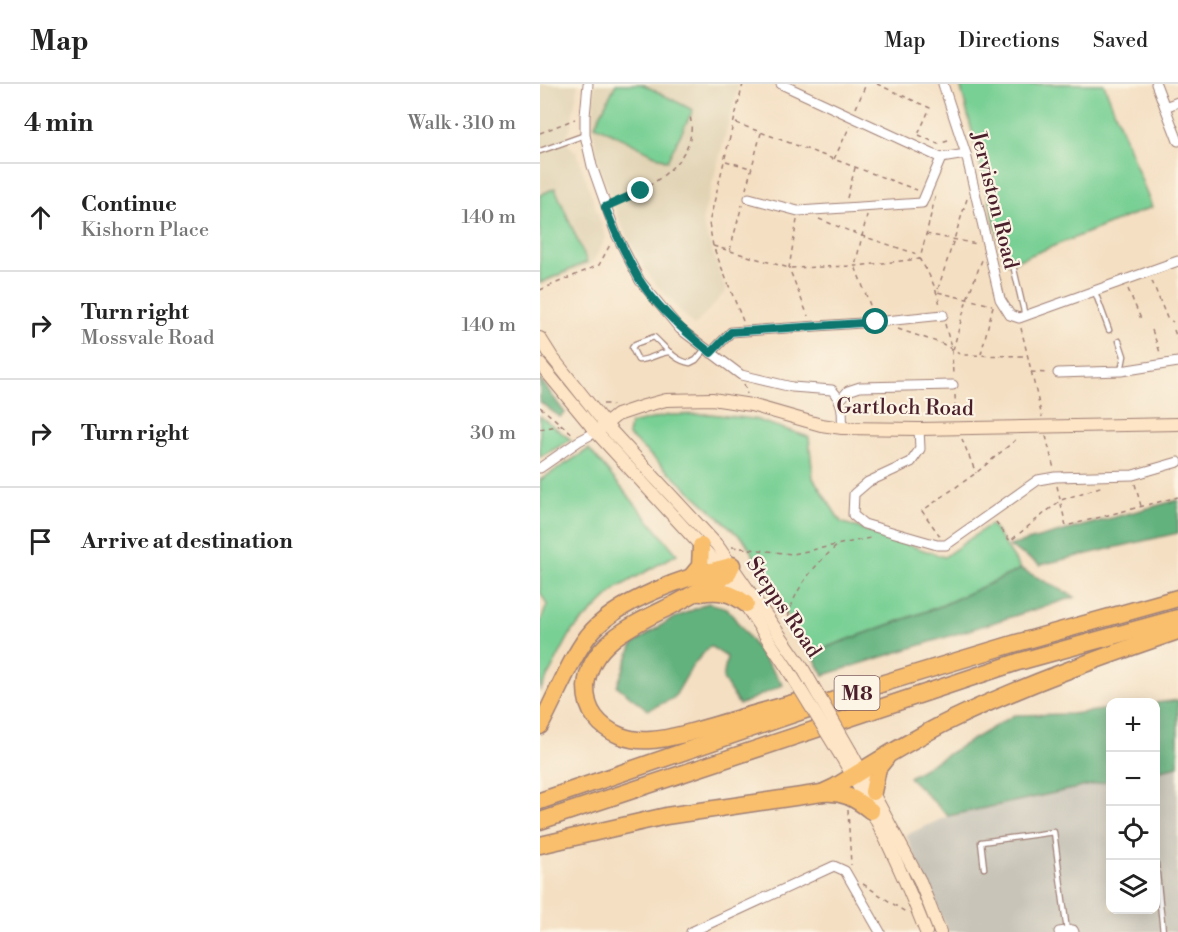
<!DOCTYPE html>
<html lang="en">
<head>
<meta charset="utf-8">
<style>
	:root { --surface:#fff; --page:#f6f6f6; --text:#222; --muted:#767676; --line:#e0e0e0 }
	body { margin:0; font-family:"Libre Bodoni",serif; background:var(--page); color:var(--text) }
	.controls { position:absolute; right:18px; bottom:18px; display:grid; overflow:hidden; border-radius:12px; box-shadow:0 3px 15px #0003 }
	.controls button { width:54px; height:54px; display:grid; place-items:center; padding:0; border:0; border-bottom:2px solid var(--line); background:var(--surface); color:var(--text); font:30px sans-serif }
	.stop { position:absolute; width:18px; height:18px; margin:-14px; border:4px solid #0f766e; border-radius:50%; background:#fff }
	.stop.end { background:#0f766e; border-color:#fff; box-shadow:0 2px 6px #0008 }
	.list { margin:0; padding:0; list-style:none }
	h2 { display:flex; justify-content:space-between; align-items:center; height:78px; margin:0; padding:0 24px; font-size:26px }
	h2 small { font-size:20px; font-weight:400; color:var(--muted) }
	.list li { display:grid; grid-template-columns:39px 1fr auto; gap:18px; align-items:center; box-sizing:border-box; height:108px; padding:0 24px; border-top:2px solid var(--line) }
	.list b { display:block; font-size:22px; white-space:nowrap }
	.list p { margin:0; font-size:20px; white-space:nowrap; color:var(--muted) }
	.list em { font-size:20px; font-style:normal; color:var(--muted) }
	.icon { flex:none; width:33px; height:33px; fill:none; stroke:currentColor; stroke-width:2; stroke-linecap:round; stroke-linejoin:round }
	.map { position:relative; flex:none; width:638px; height:848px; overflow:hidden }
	header { display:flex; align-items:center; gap:36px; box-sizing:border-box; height:84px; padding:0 30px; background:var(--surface); border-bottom:2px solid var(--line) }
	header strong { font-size:28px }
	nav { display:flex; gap:33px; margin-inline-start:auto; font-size:21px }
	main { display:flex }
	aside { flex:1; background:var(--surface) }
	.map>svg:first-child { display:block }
</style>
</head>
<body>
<header>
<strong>Map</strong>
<nav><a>Map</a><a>Directions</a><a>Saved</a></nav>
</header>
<main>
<aside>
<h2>4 min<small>Walk · 310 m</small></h2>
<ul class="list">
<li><svg class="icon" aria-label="ahead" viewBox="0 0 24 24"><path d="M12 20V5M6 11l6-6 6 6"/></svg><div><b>Continue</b><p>Kishorn Place</p></div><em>140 m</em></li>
<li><svg class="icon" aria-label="right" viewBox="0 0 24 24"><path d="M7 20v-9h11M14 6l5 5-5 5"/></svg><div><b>Turn right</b><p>Mossvale Road</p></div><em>140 m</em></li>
<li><svg class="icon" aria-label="right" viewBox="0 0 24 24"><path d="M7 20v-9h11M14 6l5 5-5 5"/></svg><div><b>Turn right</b></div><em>30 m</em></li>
<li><svg class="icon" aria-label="arrive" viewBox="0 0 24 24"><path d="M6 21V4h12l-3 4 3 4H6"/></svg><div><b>Arrive at destination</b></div></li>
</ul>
</aside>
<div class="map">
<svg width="638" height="848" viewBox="0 0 638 848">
	<rect width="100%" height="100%" fill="#fcf5e5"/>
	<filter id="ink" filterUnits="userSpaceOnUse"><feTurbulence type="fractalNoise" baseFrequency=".0167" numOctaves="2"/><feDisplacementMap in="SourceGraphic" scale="12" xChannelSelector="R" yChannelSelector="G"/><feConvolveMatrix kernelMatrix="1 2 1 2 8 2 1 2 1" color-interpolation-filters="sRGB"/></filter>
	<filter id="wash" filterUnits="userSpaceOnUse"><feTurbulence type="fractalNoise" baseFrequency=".008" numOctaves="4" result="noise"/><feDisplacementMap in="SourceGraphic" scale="24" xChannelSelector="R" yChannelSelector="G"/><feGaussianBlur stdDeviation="1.35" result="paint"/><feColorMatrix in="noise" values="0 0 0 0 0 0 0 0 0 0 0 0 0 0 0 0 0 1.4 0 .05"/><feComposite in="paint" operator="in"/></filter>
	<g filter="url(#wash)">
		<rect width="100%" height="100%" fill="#f4dfc2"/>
		<g fill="#e1d3b4">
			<polygon points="0,0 38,0 31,43 25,57 37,69 66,154 52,180 0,202"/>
			<polygon points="55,0 199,0 162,137 186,207 154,242 107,189 84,147 59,82 52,41"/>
		</g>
		<polygon fill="#c8c4b8" points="638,682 638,848 408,848 366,751 408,732 570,697 570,826 616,826 616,687"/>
		<g fill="#79d095" stroke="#627860" stroke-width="1.5">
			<polygon points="76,0 102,0 153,26 127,77 55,41"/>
			<polygon points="420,0 564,0 612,123 471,179 465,178"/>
			<polygon points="15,104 47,178 0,199 0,111"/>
			<polygon points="170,330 214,335 269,353 273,394 301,438 404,473 451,440 481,485 401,522 271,569 257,549 205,457 88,351 90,340 129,331"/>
			<polygon points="0,332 31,356 0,373"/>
			<polygon points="49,365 137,470 77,504 32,547 0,607 0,539 7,521 0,508 0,396"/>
		</g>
		<g fill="#62b27e" stroke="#566854" stroke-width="1.5">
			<polygon points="0,295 25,329 20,333 0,318"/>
			<polygon points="638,416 638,449 500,481 469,462"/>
			<polygon points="481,485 535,513 284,591 271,569 401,522"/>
			<polygon points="168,519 187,524 243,601 199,621 183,595 187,573 170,562 153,581 134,614 108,626 77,602 93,560 128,537"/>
			<polygon points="638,616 638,682 616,687 616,619"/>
			<polygon points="570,625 570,697 408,732 369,693 474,631 532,630"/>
		</g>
	</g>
	<g filter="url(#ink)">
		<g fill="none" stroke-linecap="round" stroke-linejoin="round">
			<g stroke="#9f7f76" stroke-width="7">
				<g id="service">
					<polyline points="0,67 45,51"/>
					<polyline points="473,181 485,232"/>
					<polyline points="555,208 569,246"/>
					<polyline points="579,257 584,272 581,287"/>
					<path d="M130,268C119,268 108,277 98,276L92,264L95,260L114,253C125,263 135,277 150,279L156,276L165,265"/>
					<polyline points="616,780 623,848"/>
					<polyline points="444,784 441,758 514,748 527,847"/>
				</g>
			</g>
			<g stroke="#9f7f76" stroke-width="11">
				<g id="minor">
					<path d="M48,0L45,32V51L52,82L76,150L100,197L140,245L201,291L252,303L292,306C303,318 303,328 302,344"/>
					<polyline points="241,0 401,74 426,70"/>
					<polyline points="403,0 426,70 460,215 470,231 479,234 638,177"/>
					<polyline points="616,0 638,57"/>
					<polyline points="625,23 638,18"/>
					<polyline points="209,114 258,127 382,119 401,74"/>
					<polyline points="171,269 191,248 336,238 403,231"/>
					<polyline points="518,289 581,287 638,278"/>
					<polyline points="301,315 308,307 320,303 413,301"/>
					<polyline points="379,345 380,365 371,378 328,398 314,410 313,431 324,440 397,461 406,461 498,396 515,393 593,391 638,378"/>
					<polyline points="0,384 39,357 56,348"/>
					<polyline points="151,848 294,782 305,787 340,848"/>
					<polyline points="519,848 533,846 534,848"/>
				</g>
			</g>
			<g stroke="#9f7f76" stroke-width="14">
				<g id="secondary">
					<polyline points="0,254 12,273 66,341 177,461 262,583"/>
					<polyline points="0,280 56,348 181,484 249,587"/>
					<polyline points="56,348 77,331 104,322 126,316 172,315 211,321 281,341 302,344 379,345 638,340"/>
					<polyline points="311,668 380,797 400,848"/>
					<path d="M301,672C334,727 362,787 386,848"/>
				</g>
			</g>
			<g stroke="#9f7f76" stroke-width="19">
				<g id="motorway">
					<path d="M192,481L187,491C169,501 152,511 135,520C99,538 49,557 46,603C46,615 48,624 55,633C68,650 90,658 111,656C131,655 151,648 169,643C199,634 228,626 257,618"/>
					<polyline points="151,493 160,482 161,462"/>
					<path d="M160,509C179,506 191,508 206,520"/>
					<path d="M0,642C16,613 28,579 48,552C76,516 148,492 191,482"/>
					<polyline points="333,708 338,684 346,674"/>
					<path d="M282,709L295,703C334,679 372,655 413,635C486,600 562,573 638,547"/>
					<polyline points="0,717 344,599 473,560 638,514"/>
					<polyline points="0,737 478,578 638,534"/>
					<path d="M0,761L126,732L282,709C302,707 315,714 331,727"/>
				</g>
			</g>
			<g stroke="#9f7f76" stroke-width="1.5" stroke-dasharray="4.5 4.5" stroke-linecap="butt">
				<polyline points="337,0 390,24 377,53"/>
				<polyline points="316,24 326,0"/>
				<polyline points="196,39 377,106"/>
				<polyline points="0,49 35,35"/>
				<polyline points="379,51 398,60 411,56"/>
				<polyline points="294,75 310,42"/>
				<polyline points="186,77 210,84"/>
				<polyline points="206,105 221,49"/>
				<path d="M101,107C127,91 158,67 150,32"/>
				<polyline points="307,114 315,84"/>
				<polyline points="427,115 397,208 452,221"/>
				<polyline points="74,119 101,107 105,116"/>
				<polyline points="327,131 315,182 333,229"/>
				<path d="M279,135L322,152L374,169C387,183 396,203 400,221"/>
				<polyline points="257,136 249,184 268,232"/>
				<polyline points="386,150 437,160"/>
				<polyline points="173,162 249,184 315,182 380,175 396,110"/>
				<polyline points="190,166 202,121"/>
				<polyline points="612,197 627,234 633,238"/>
				<polyline points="588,205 601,235"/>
				<polyline points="0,206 59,181 71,159"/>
				<polyline points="203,237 173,162 169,139 203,0"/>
				<polyline points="405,240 412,267 413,292"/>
				<polyline points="481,244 502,333"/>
				<polyline points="358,245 403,260 421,271 486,272"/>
				<polyline points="612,246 621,271"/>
				<polyline points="634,246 638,257"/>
				<polyline points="413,266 427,215 442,176"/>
				<polyline points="441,270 453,222"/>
				<polyline points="491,288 508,289"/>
				<polyline points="204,300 207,310"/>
				<polyline points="415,311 416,333"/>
				<polyline points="63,320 71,320 72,322"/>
				<polyline points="0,323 34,351"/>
				<polyline points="0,345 23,341"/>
				<polyline points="506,352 514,385"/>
				<polyline points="422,355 436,389"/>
				<polyline points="595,400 601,422"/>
				<polyline points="517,402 526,442 638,413"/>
				<polyline points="456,438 470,457 521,416 563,402"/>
				<polyline points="400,452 382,427 436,389 479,353"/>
				<polyline points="192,463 253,470 330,454 331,452"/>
				<path d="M247,541C251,508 273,482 298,461"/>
				<polyline points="308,726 311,781"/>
				<polyline points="323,800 367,829"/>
			</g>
			<use href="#service" stroke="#fff" stroke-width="4.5"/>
			<use href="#minor" stroke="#fff" stroke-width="9"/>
			<use href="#secondary" stroke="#fde5c5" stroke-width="12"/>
			<use href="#motorway" stroke="#f9bf6d" stroke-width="16"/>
			<g stroke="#9f7f76" stroke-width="14" stroke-linecap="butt">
				<g id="secondary-bridge">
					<polyline points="262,583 311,668"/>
					<polyline points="249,587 301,672"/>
				</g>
			</g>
			<use href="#secondary-bridge" stroke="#fde5c5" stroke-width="12"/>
		</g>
	</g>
	<g fill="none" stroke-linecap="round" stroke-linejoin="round" filter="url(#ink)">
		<path stroke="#0f766e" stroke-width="8" d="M101,107L65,123C75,148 86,172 99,195C116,223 146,249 171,269L191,248L336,238"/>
	</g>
	<g text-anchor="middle" stroke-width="4.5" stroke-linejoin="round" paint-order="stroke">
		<rect fill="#fcf5e5" stroke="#7f5f63" stroke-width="1.5" x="294.5" y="592" width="45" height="34" rx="4.5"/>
		<g font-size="20" font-weight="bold" fill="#4a1f2b">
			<text x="317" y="616">M8</text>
		</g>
		<g font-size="21" fill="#4a1f2b" stroke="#fcf5e5">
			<text transform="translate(455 116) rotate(76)" y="7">Jerviston Road</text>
			<text transform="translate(365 323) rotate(1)" y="7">Gartloch Road</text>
			<text transform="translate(244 523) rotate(56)" y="7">Stepps Road</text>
		</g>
	</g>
</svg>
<div class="controls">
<button>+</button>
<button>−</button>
<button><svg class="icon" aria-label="locate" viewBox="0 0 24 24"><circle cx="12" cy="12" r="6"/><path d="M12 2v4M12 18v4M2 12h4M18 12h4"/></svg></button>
<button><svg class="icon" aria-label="layers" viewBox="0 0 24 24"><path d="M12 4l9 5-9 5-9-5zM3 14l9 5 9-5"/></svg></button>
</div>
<div class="stop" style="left:336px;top:238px"></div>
<div class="stop end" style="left:101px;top:107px"></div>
</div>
</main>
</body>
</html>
